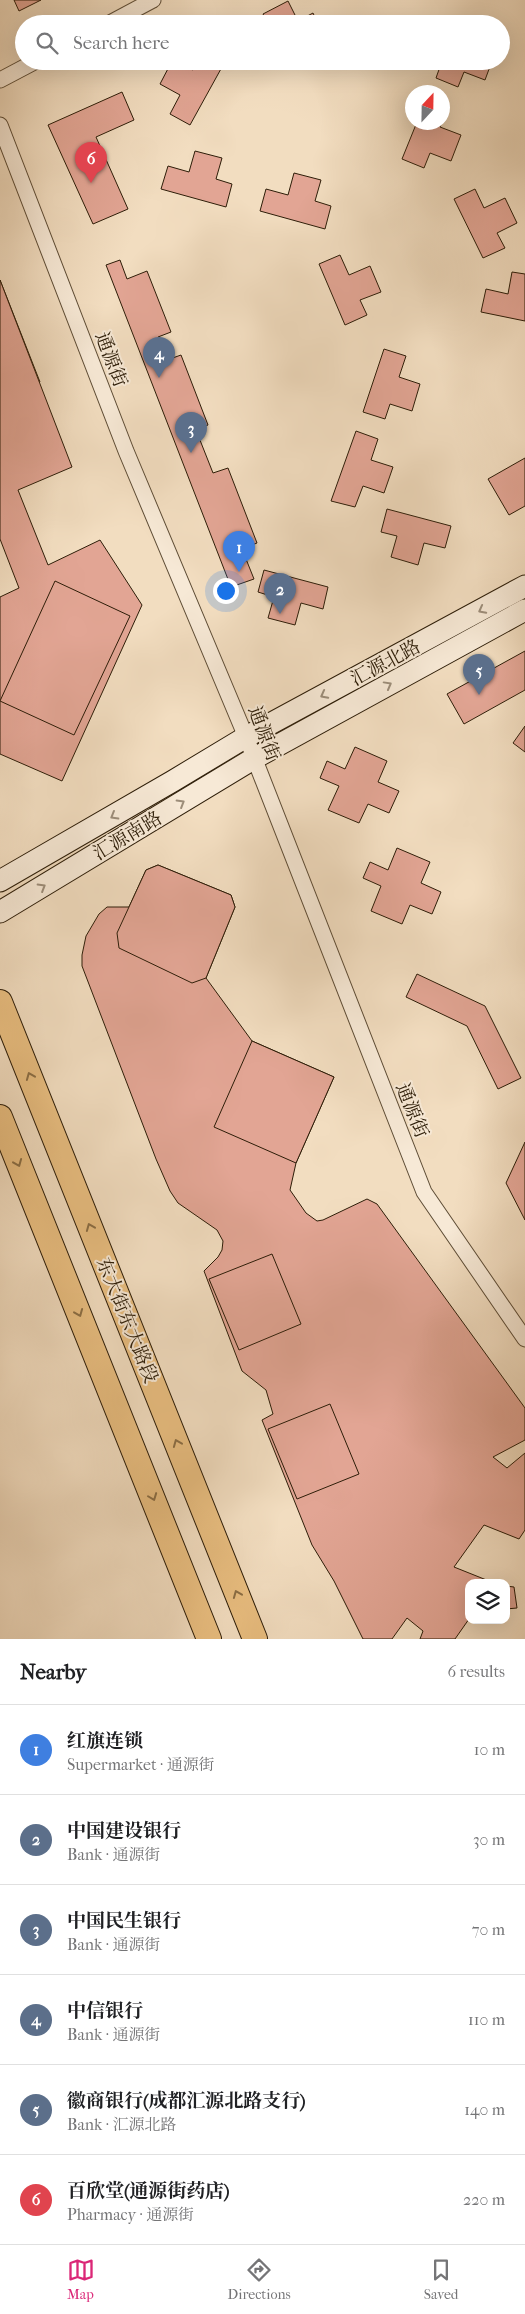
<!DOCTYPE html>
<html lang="en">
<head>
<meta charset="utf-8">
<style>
	:root { --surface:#fff; --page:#f2f2f2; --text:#202124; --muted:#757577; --line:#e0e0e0; --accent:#db2777 }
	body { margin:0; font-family:"IM FELL French Canon","Noto Serif SC",serif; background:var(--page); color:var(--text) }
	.controls { position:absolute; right:15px; bottom:15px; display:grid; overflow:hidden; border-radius:10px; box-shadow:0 5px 20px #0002 }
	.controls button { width:45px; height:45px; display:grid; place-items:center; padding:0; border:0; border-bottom:1px solid var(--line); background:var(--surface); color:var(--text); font:25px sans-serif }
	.compass { position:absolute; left:405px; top:85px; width:45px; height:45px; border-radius:50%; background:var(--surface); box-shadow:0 5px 20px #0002; rotate:22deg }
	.you { position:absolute; left:225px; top:590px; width:18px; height:18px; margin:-12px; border:4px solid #fff; border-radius:50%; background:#1a73e8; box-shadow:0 0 0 8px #1a73e833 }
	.badge { display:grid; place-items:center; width:32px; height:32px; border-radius:50%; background:var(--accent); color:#fff; font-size:16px; font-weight:700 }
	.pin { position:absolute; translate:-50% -41px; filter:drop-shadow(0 1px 2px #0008) }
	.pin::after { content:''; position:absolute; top:26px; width:18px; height:15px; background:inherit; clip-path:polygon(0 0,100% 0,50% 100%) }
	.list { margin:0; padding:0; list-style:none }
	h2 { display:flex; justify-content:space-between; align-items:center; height:65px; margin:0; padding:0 20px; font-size:21px }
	h2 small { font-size:16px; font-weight:400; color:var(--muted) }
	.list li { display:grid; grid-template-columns:32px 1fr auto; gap:15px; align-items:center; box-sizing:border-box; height:90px; padding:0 20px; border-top:1px solid var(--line) }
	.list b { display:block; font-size:19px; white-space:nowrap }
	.list p { margin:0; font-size:16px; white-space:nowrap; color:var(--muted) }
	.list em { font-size:16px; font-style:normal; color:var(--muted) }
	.icon { flex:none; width:28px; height:28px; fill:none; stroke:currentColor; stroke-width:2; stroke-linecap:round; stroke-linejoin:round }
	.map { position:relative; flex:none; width:525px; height:1639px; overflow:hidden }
	.search { position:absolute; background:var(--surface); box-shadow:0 5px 20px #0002; left:15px; right:15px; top:15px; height:55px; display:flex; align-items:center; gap:12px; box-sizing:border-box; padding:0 18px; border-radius:28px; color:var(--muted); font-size:19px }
	.sheet { height:605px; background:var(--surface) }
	nav { display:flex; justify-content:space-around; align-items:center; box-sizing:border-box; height:70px; border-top:1px solid var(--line); background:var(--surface); font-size:14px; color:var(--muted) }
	nav a { display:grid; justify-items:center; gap:2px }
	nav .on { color:var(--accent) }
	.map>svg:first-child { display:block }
</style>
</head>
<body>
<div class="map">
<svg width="525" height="1639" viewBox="0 0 525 1639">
	<rect width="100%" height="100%" fill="#f2ddc0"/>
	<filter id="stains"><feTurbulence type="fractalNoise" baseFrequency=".004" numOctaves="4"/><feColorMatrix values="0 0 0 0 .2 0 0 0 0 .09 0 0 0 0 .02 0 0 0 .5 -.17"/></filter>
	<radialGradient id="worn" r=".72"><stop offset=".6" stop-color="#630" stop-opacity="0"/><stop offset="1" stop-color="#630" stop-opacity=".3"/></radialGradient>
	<g fill="#e2a594" stroke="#2d1d08">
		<polygon points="14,0 41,0 19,11"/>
		<polygon points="288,1 298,21 313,13 318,24 268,24 263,14"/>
		<polygon points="461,16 479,24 458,24"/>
		<polygon points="172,61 177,61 193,70 198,61 212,61 222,67 190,125 170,114 180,95 160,84"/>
		<polygon points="442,61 492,61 485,80 464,72 458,87 436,78"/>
		<polygon points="122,92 134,120 96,137 128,209 93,224 48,125"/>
		<polygon points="442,104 449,106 442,121"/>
		<polygon points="417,122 442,122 440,127 461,135 451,161 430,153 424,168 402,159"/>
		<polygon points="195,151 222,158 216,179 232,184 226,207 161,189 168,166 189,172"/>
		<polygon points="294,173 321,180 315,201 331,206 325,229 260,211 266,189 288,195"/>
		<polygon points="475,189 484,208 505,198 517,223 497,233 505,248 483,258 454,199"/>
		<polygon points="340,255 349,275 370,266 381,292 360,300 367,315 345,325 319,264"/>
		<polygon points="120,260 127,279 147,271 171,332 158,337 167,360 181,355 208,425 196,430 213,473 228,468 257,543 242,549 254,579 231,587 106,265"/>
		<polygon points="512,272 525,274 525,321 481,312 486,289 508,294"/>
		<polygon points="0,280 40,382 0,398"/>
		<polygon points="0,280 72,467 18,490 48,565 100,540 142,605 62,781 0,754 0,597 19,588 0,539"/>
		<polygon points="384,349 406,356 399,377 420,384 412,411 390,404 385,419 363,412"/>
		<polygon points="356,431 378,439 371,460 393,467 384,493 363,486 355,507 331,501"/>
		<polygon points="525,458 525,506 509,515 488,479"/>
		<polygon points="387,509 451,526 445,548 424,543 418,565 391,557 397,536 381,532"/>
		<polygon points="264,570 328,587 323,609 301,603 295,625 268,618 274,597 258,592"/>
		<polygon points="55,581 130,616 74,735 0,701"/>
		<polygon points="525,651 525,690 464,724 447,694"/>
		<polygon points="525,726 525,752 513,743"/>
		<polygon points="355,747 387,761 378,782 399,791 389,813 368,804 359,823 328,810 339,786 320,778 327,761 345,769"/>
		<polygon points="397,848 430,862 421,883 441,892 432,914 410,905 402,924 371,911 381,886 363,878 370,862 388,870"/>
		<polygon points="158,865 231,895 235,907 206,978 252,1041 334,1077 296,1163 290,1190 306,1213 317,1221 323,1220 367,1199 377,1204 525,1408 525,1440 493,1457 507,1468 525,1453 525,1530 519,1539 484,1525 454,1567 494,1583 469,1583 469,1619 455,1639 420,1639 423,1631 407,1618 392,1639 363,1639 334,1581 312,1545 262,1420 273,1414 266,1390 242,1371 204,1271 218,1257 222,1250 223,1241 217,1230 178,1203 170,1191 156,1159 82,966 82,955 86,936 99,914 107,907 129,907 146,870"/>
		<polygon points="158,865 231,895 235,907 206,978 192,983 119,948 117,933 146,870"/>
		<polygon points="417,974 485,1006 521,1078 498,1089 467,1026 406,997"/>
		<polygon points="252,1041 334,1077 296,1163 214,1127"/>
		<polygon points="525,1142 525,1220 506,1183"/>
		<polygon points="272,1254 301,1324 239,1350 209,1279"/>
		<polygon points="330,1404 359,1474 297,1499 268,1429"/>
		<polygon points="506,1586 514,1587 517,1608 506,1609"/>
	</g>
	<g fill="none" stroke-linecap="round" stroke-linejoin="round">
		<g stroke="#5e4d36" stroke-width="17">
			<g id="street">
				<polyline points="108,24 153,0"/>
				<polyline points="0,80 36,61"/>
				<polyline points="0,125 126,451 246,737 424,1192 525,1339"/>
			</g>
		</g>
		<g stroke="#2d1d08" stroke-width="23">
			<g id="secondary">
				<polyline points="0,881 173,781 246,737 525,586"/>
				<polyline points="0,912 253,759 525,610"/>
			</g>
		</g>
		<g stroke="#2d1d08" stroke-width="26">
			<g id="primary">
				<polyline points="0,1002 255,1639"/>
				<polyline points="0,1117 209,1639"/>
			</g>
		</g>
		<use href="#street" stroke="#f7e9d6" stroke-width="15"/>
		<use href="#secondary" stroke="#f7e9d6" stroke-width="21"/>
		<use href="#primary" stroke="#e9be80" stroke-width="24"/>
	</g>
	<defs><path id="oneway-chevron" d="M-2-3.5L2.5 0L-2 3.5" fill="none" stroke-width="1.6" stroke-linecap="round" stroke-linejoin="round" transform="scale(1.25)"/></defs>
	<g stroke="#9c8d79">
		<use href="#oneway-chevron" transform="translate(482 610) rotate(152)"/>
		<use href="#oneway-chevron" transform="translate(388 685) rotate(-29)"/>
		<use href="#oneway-chevron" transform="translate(324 695) rotate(152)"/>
		<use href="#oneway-chevron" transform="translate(181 803) rotate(-31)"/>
		<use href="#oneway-chevron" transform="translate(114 816) rotate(150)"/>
		<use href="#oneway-chevron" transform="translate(42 887) rotate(-31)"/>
	</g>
	<g stroke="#8b6e44">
		<use href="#oneway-chevron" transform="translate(30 1076) rotate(-112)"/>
		<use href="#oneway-chevron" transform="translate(18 1163) rotate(68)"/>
		<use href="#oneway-chevron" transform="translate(90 1227) rotate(-112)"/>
		<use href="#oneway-chevron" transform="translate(79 1313) rotate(68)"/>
		<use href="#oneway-chevron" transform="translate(177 1443) rotate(-112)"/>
		<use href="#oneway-chevron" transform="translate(153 1497) rotate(69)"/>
		<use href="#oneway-chevron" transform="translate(237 1594) rotate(-112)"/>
	</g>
	<g text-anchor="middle" stroke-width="4" stroke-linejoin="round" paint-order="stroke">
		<g font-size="19" fill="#2d1d08" stroke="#f7e9d6">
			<text transform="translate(112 359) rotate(69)" y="7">通源街</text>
			<text transform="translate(385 662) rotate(-28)" y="7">汇源北路</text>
			<text transform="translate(265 733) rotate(69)" y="7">通源街</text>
			<text transform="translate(127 835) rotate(-31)" y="7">汇源南路</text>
			<text transform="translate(413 1110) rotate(68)" y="7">通源街</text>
			<text transform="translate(128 1320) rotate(68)" y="7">东大街东大路段</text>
		</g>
	</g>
	<rect width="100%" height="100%" filter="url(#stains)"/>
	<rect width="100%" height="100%" fill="url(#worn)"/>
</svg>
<div class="controls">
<button><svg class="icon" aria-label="layers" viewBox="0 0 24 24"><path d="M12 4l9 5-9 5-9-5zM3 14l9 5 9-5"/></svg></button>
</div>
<svg class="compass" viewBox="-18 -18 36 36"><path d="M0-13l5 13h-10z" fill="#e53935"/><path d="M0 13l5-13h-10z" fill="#757577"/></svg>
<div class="you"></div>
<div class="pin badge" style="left:239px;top:572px;background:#3f7fe0">1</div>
<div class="pin badge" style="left:280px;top:614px;background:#5c6f8a">2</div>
<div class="pin badge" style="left:191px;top:453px;background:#5c6f8a">3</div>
<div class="pin badge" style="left:159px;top:378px;background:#5c6f8a">4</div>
<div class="pin badge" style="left:479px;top:695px;background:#5c6f8a">5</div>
<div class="pin badge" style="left:91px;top:183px;background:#e0444e">6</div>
<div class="search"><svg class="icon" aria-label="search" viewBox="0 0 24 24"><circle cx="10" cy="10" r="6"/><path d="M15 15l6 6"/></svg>Search here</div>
</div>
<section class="sheet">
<h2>Nearby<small>6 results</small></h2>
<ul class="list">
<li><span class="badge" style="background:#3f7fe0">1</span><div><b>红旗连锁</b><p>Supermarket · 通源街</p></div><em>10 m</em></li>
<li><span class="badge" style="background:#5c6f8a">2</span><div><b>中国建设银行</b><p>Bank · 通源街</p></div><em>30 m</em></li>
<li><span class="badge" style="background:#5c6f8a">3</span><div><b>中国民生银行</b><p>Bank · 通源街</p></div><em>70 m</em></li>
<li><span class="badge" style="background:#5c6f8a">4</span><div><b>中信银行</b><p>Bank · 通源街</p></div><em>110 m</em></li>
<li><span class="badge" style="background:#5c6f8a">5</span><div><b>徽商银行(成都汇源北路支行)</b><p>Bank · 汇源北路</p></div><em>140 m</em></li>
<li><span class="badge" style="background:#e0444e">6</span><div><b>百欣堂(通源街药店)</b><p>Pharmacy · 通源街</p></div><em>220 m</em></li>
</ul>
</section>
<nav>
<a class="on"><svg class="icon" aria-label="map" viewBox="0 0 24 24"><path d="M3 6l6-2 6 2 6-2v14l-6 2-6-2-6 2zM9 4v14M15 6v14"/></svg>Map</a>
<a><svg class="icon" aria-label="directions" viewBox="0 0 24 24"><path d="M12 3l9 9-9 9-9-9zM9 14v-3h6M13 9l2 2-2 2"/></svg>Directions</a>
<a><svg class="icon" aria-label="saved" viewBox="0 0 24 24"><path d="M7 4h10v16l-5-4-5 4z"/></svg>Saved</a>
</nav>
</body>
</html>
